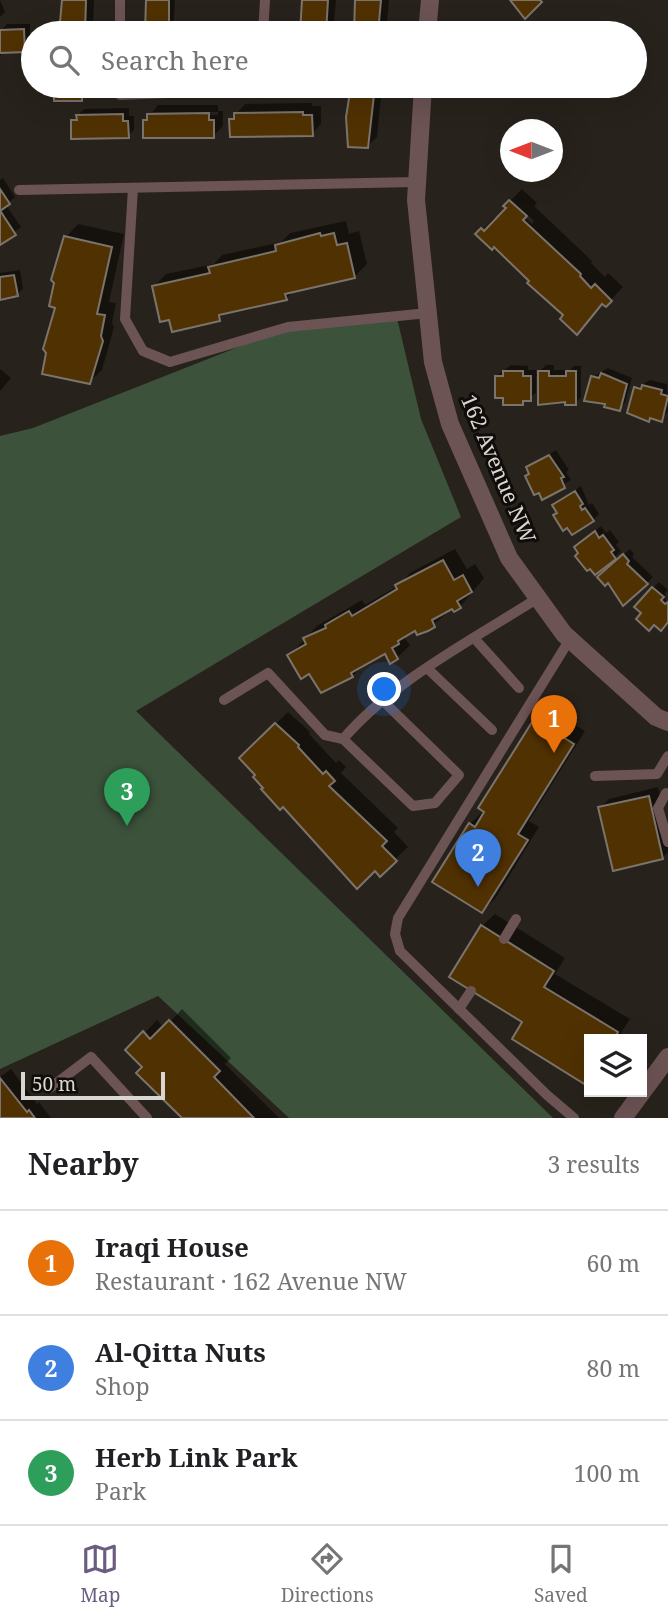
<!DOCTYPE html>
<html lang="en">
<head>
<meta charset="utf-8">
<style>
	:root { --surface:#fff; --page:#f6f6f6; --text:#202124; --muted:#757577; --line:#e0e0e0; --accent:#6a5d80 }
	body { margin:0; font-family:"Noto Serif",serif; background:var(--page); color:var(--text) }
	.controls { position:absolute; right:21px; bottom:21px; display:grid; overflow:hidden; border-radius:0px; box-shadow:0 7px 28px #0002 }
	.controls button { width:63px; height:63px; display:grid; place-items:center; padding:0; border:0; border-bottom:2px solid var(--line); background:var(--surface); color:var(--text); font:35px sans-serif }
	.compass { position:absolute; left:500px; top:119px; width:63px; height:63px; border-radius:50%; background:var(--surface); box-shadow:0 7px 28px #0002; rotate:270deg }
	.scale { position:absolute; left:21px; bottom:18px; width:144px; box-sizing:border-box; padding-left:7px; border:4px solid #dad6d2; border-top:0; font-size:19px; line-height:24px; white-space:nowrap; color:#dad6d2; -webkit-text-stroke:5px #0f0c09; paint-order:stroke }
	.you { position:absolute; left:385px; top:690px; width:24px; height:24px; margin:-18px; border:5px solid #fff; border-radius:50%; background:#1a73e8; box-shadow:0 0 0 10px #1a73e833 }
	.badge { display:grid; place-items:center; width:46px; height:46px; border-radius:50%; background:var(--accent); color:#fff; font-size:23px; font-weight:700 }
	.pin { position:absolute; translate:-50% -58px; filter:drop-shadow(0 2px 4px #0008) }
	.pin::after { content:''; position:absolute; top:37px; width:24px; height:21px; background:inherit; clip-path:polygon(0 0,100% 0,50% 100%) }
	.list { margin:0; padding:0; list-style:none }
	h2 { display:flex; justify-content:space-between; align-items:center; height:91px; margin:0; padding:0 28px; font-size:30px }
	h2 small { font-size:23px; font-weight:400; color:var(--muted) }
	.list li { display:grid; grid-template-columns:46px 1fr auto; gap:21px; align-items:center; box-sizing:border-box; height:105px; padding:0 28px; border-top:2px solid var(--line) }
	.list b { display:block; font-size:26px; white-space:nowrap }
	.list p { margin:0; font-size:23px; white-space:nowrap; color:var(--muted) }
	.list em { font-size:23px; font-style:normal; color:var(--muted) }
	.icon { flex:none; width:38px; height:38px; fill:none; stroke:currentColor; stroke-width:2; stroke-linecap:round; stroke-linejoin:round }
	.map { position:relative; flex:none; width:668px; height:1118px; overflow:hidden }
	.search { position:absolute; background:var(--surface); box-shadow:0 7px 28px #0002; left:21px; right:21px; top:21px; height:77px; display:flex; align-items:center; gap:18px; box-sizing:border-box; padding:0 24px; border-radius:38px; color:var(--muted); font-size:26px }
	.sheet { height:406px; background:var(--surface) }
	nav { display:flex; justify-content:space-around; align-items:center; box-sizing:border-box; height:98px; border-top:2px solid var(--line); background:var(--surface); font-size:19px; color:var(--muted) }
	nav a { display:grid; justify-items:center; gap:4px }
	nav .on { color:var(--accent) }
	.map>svg:first-child { display:block }
</style>
</head>
<body>
<div class="map">
<svg width="668" height="1118" viewBox="0 0 668 1118">
	<rect width="100%" height="100%" fill="#28221c"/>
	<polygon fill="#3c523b" points="396,314 421,419 461,517 136,711 553,1118 289,1118 158,996 0,1069 0,436 33,428 281,330"/>
	<g fill="#0007" fill-rule="evenodd">
		<polygon points="0,0 5,12 0,17"/>
		<polygon points="63,0 94,0 93,33 61,33"/>
		<polygon points="148,0 175,0 173,33 148,33"/>
		<polygon points="306,0 336,0 333,33 302,33"/>
		<polygon points="359,0 389,0 386,33 356,33"/>
		<polygon points="215,23 250,25 250,33 183,33 189,25"/>
		<polygon points="7,24 30,24 30,44 24,51 3,51 0,57 0,31"/>
		<polygon points="55,86 91,86 91,90 82,99 55,99"/>
		<polygon points="293,86 328,86 321,93 293,91"/>
		<polygon points="351,86 382,86 377,137 368,146 348,142"/>
		<polygon points="312,103 312,106 321,106 321,124 312,134 231,120 245,104"/>
		<path d="M158,105H218V111H223V126L213,136L145,121ZM153,112H218V115L150,116Z"/>
		<polygon points="129,108 129,116 134,116 134,130 128,136 73,121 84,109"/>
		<polygon points="3,178 15,197 6,205 21,227 0,243 0,180"/>
		<polygon points="522,189 537,203 534,206 592,261 591,263 605,277 608,273 623,287 606,305 603,303 589,320 565,315 494,245 478,234 495,217 497,219 510,203 532,224 534,221 511,200"/>
		<polygon points="346,221 349,234 359,231 367,264 354,277 295,290 286,299 226,312 219,319 171,317 154,287 166,274 214,264 222,255 281,242 290,233"/>
		<polygon points="78,224 124,234 109,302 116,303 112,323 114,327 102,370 89,382 57,306 66,237"/>
		<polygon points="20,270 23,289 17,295 0,298 0,273"/>
		<polygon points="511,365 528,366 528,370 536,370 536,375 546,365 554,365 554,370 570,370 574,366 581,366 581,397 575,403 536,376 536,393 522,403 496,376"/>
		<polygon points="608,368 632,378 625,403 619,409 593,377"/>
		<polygon points="0,369 11,378 0,391"/>
		<polygon points="650,380 667,384 668,411 661,420 652,417 649,420 636,388"/>
		<polygon points="556,450 569,470 566,472 571,480 543,497 528,468"/>
		<polygon points="581,486 589,505 592,503 599,514 593,520 559,512 554,506"/>
		<polygon points="601,526 606,533 610,530 619,542 616,545 621,551 615,557 591,566 580,553 582,541"/>
		<polygon points="455,549 467,569 475,564 484,578 460,607 452,606 445,610 447,613 427,630 415,629 404,637 410,645 397,658 391,661 385,652 365,664 352,676 310,671 290,655 317,626 362,600 365,605 398,586 410,573"/>
		<polygon points="630,549 634,554 632,557 653,577 647,583 605,571"/>
		<polygon points="659,582 668,590 665,593 668,621 653,588"/>
		<polygon points="548,708 585,731 529,821 539,827 495,899 482,911 470,824 484,810 535,720"/>
		<polygon points="288,712 310,732 309,734 336,763 339,760 346,767 341,773 398,828 394,832 408,847 380,874 265,788 241,758"/>
		<polygon points="658,787 668,832 668,852 662,858 600,808 609,799"/>
		<polygon points="495,914 565,958 555,974 630,1019 617,1039 589,1039 589,1079 586,1083 524,1022 482,926"/>
		<polygon points="182,1009 231,1058 225,1064 279,1118 184,1118 128,1050 157,1020 164,1028"/>
		<polygon points="11,1069 37,1104 39,1102 51,1118 0,1118 0,1077"/>
	</g>
	<g fill="#503102" stroke="#7b746d" stroke-width="2">
		<polygon points="62,0 86,0 85,33 59,33"/>
		<polygon points="146,0 169,0 169,33 145,33"/>
		<polygon points="302,0 328,0 326,33 300,33"/>
		<polygon points="355,0 381,0 378,33 354,33"/>
		<polygon points="510,0 540,0 542,2 525,19"/>
		<polygon points="223,28 241,29 245,33 181,33 181,30"/>
		<polygon points="24,29 25,52 0,53 0,30"/>
		<rect x="54" y="86" width="28" height="15"/>
		<polygon points="291,86 322,86 321,95 291,92"/>
		<polygon points="351,86 375,86 368,148 348,147 346,117"/>
		<polygon points="303,112 303,115 312,115 313,136 230,137 229,119 234,119 234,113"/>
		<polygon points="209,113 209,120 214,120 214,138 143,138 143,120 147,120 147,114"/>
		<polygon points="123,114 123,121 128,121 129,138 71,139 71,120 77,120 76,115"/>
		<polygon points="0,189 10,204 0,211"/>
		<polygon points="509,200 527,216 523,220 581,274 580,276 591,288 595,284 612,301 606,307 602,304 577,335 560,319 563,315 527,283 529,281 494,247 492,250 475,234 481,228 484,231 506,208 503,206"/>
		<polygon points="1,212 16,235 0,245 0,213"/>
		<polygon points="320,233 321,236 334,233 337,245 347,243 355,278 285,294 287,300 219,315 220,321 172,332 169,320 160,322 152,286 210,273 208,267 276,251 275,245"/>
		<polygon points="64,236 112,247 97,314 105,315 101,336 103,341 90,384 42,374 46,353 43,349 55,308 49,306 54,283 51,280"/>
		<polygon points="14,275 18,296 0,300 0,277"/>
		<polygon points="503,371 523,371 523,376 531,376 531,401 523,401 523,405 503,405 503,398 495,398 495,376 503,376"/>
		<polygon points="538,371 549,371 549,376 566,376 566,371 576,371 576,405 565,405 565,402 538,405"/>
		<polygon points="601,373 627,384 620,411 604,407 605,404 584,401 591,376 599,378"/>
		<polygon points="642,385 662,390 661,394 668,396 662,422 650,418 649,422 627,413 634,387 641,389"/>
		<polygon points="549,455 564,477 561,478 565,488 542,500 539,493 534,495 525,476 529,474 526,467"/>
		<polygon points="575,491 583,504 580,506 582,510 585,508 594,521 572,535 567,528 563,531 553,515 557,513 552,505"/>
		<polygon points="595,531 599,538 603,535 614,550 611,552 616,559 595,575 590,569 587,571 575,556 578,553 574,547"/>
		<polygon points="623,554 629,561 627,564 648,584 623,606 608,583 605,586 597,577"/>
		<polygon points="443,560 454,580 463,575 472,592 457,601 461,608 454,612 452,609 432,620 435,627 428,631 417,635 415,631 398,641 399,644 392,648 398,659 390,664 385,654 351,673 353,677 321,693 309,674 301,679 287,655 306,644 303,638 326,628 325,625 349,611 352,616 397,589 395,585"/>
		<polygon points="652,587 664,597 661,600 665,604 668,602 668,622 661,631 654,625 649,631 636,619 641,613 634,607"/>
		<polygon points="534,719 574,744 518,834 528,840 482,913 432,882 469,823 475,827 484,812 478,808"/>
		<polygon points="275,723 299,745 298,747 323,774 326,771 335,781 329,786 387,841 382,846 397,861 380,877 375,871 357,889 283,807 280,810 261,789 263,788 253,777 255,775 239,758"/>
		<polygon points="649,796 663,859 613,871 598,807"/>
		<polygon points="481,925 554,971 544,987 618,1032 614,1039 589,1039 589,1079 586,1085 512,1039 522,1022 449,977"/>
		<polygon points="169,1020 220,1071 214,1077 254,1118 182,1118 136,1073 142,1067 125,1050 143,1031 150,1039"/>
		<polygon points="0,1078 27,1112 29,1110 35,1118 0,1118"/>
	</g>
	<g fill="none" stroke-linecap="round" stroke-linejoin="round">
		<g stroke="#6c5354" stroke-width="10">
			<polyline points="120,33 120,0"/>
			<polyline points="263,33 265,0"/>
			<polyline points="120,86 120,95 260,89 260,86"/>
			<polyline points="133,188 125,319 143,351 170,362 288,327 428,313"/>
			<polyline points="19,190 417,182"/>
			<polyline points="475,639 519,688"/>
			<polyline points="570,639 398,918 395,934 400,951 547,1095 574,1118"/>
			<polyline points="428,669 492,730"/>
			<path d="M224,700L268,673L325,735L343,739C395,679 472,640 538,598"/>
			<polyline points="343,739 413,806 435,803 459,775 383,701"/>
			<polyline points="595,776 657,774 668,756"/>
			<polyline points="666,793 658,808 668,842"/>
			<polyline points="504,939 516,919"/>
			<polyline points="459,1009 471,991"/>
			<polyline points="50,1088 91,1057 147,1118"/>
		</g>
		<g stroke="#6c5354" stroke-width="18">
			<polyline points="427,33 430,0"/>
			<polyline points="423,86 416,200 433,362 450,424 509,558 564,634 656,717 668,722"/>
			<polyline points="623,1118 668,1057"/>
		</g>
	</g>
	<g text-anchor="middle" stroke-width="6" stroke-linejoin="round" paint-order="stroke">
		<g font-size="21" fill="#dad6d2" stroke="#0f0c09">
			<text transform="translate(498 469) rotate(67)" y="7">162 Avenue NW</text>
		</g>
	</g>
</svg>
<div class="controls">
<button><svg class="icon" aria-label="layers" viewBox="0 0 24 24"><path d="M12 4l9 5-9 5-9-5zM3 14l9 5 9-5"/></svg></button>
</div>
<svg class="compass" viewBox="-18 -18 36 36"><path d="M0-13l5 13h-10z" fill="#e53935"/><path d="M0 13l5-13h-10z" fill="#757577"/></svg>
<div class="scale">50 m</div>
<div class="you"></div>
<div class="pin badge" style="left:554px;top:753px;background:#e8710a">1</div>
<div class="pin badge" style="left:478px;top:887px;background:#3f7fe0">2</div>
<div class="pin badge" style="left:127px;top:826px;background:#2e9e5b">3</div>
<div class="search"><svg class="icon" aria-label="search" viewBox="0 0 24 24"><circle cx="10" cy="10" r="6"/><path d="M15 15l6 6"/></svg>Search here</div>
</div>
<section class="sheet">
<h2>Nearby<small>3 results</small></h2>
<ul class="list">
<li><span class="badge" style="background:#e8710a">1</span><div><b>Iraqi House</b><p>Restaurant · 162 Avenue NW</p></div><em>60 m</em></li>
<li><span class="badge" style="background:#3f7fe0">2</span><div><b>Al-Qitta Nuts</b><p>Shop</p></div><em>80 m</em></li>
<li><span class="badge" style="background:#2e9e5b">3</span><div><b>Herb Link Park</b><p>Park</p></div><em>100 m</em></li>
</ul>
</section>
<nav>
<a class="on"><svg class="icon" aria-label="map" viewBox="0 0 24 24"><path d="M3 6l6-2 6 2 6-2v14l-6 2-6-2-6 2zM9 4v14M15 6v14"/></svg>Map</a>
<a><svg class="icon" aria-label="directions" viewBox="0 0 24 24"><path d="M12 3l9 9-9 9-9-9zM9 14v-3h6M13 9l2 2-2 2"/></svg>Directions</a>
<a><svg class="icon" aria-label="saved" viewBox="0 0 24 24"><path d="M7 4h10v16l-5-4-5 4z"/></svg>Saved</a>
</nav>
</body>
</html>
